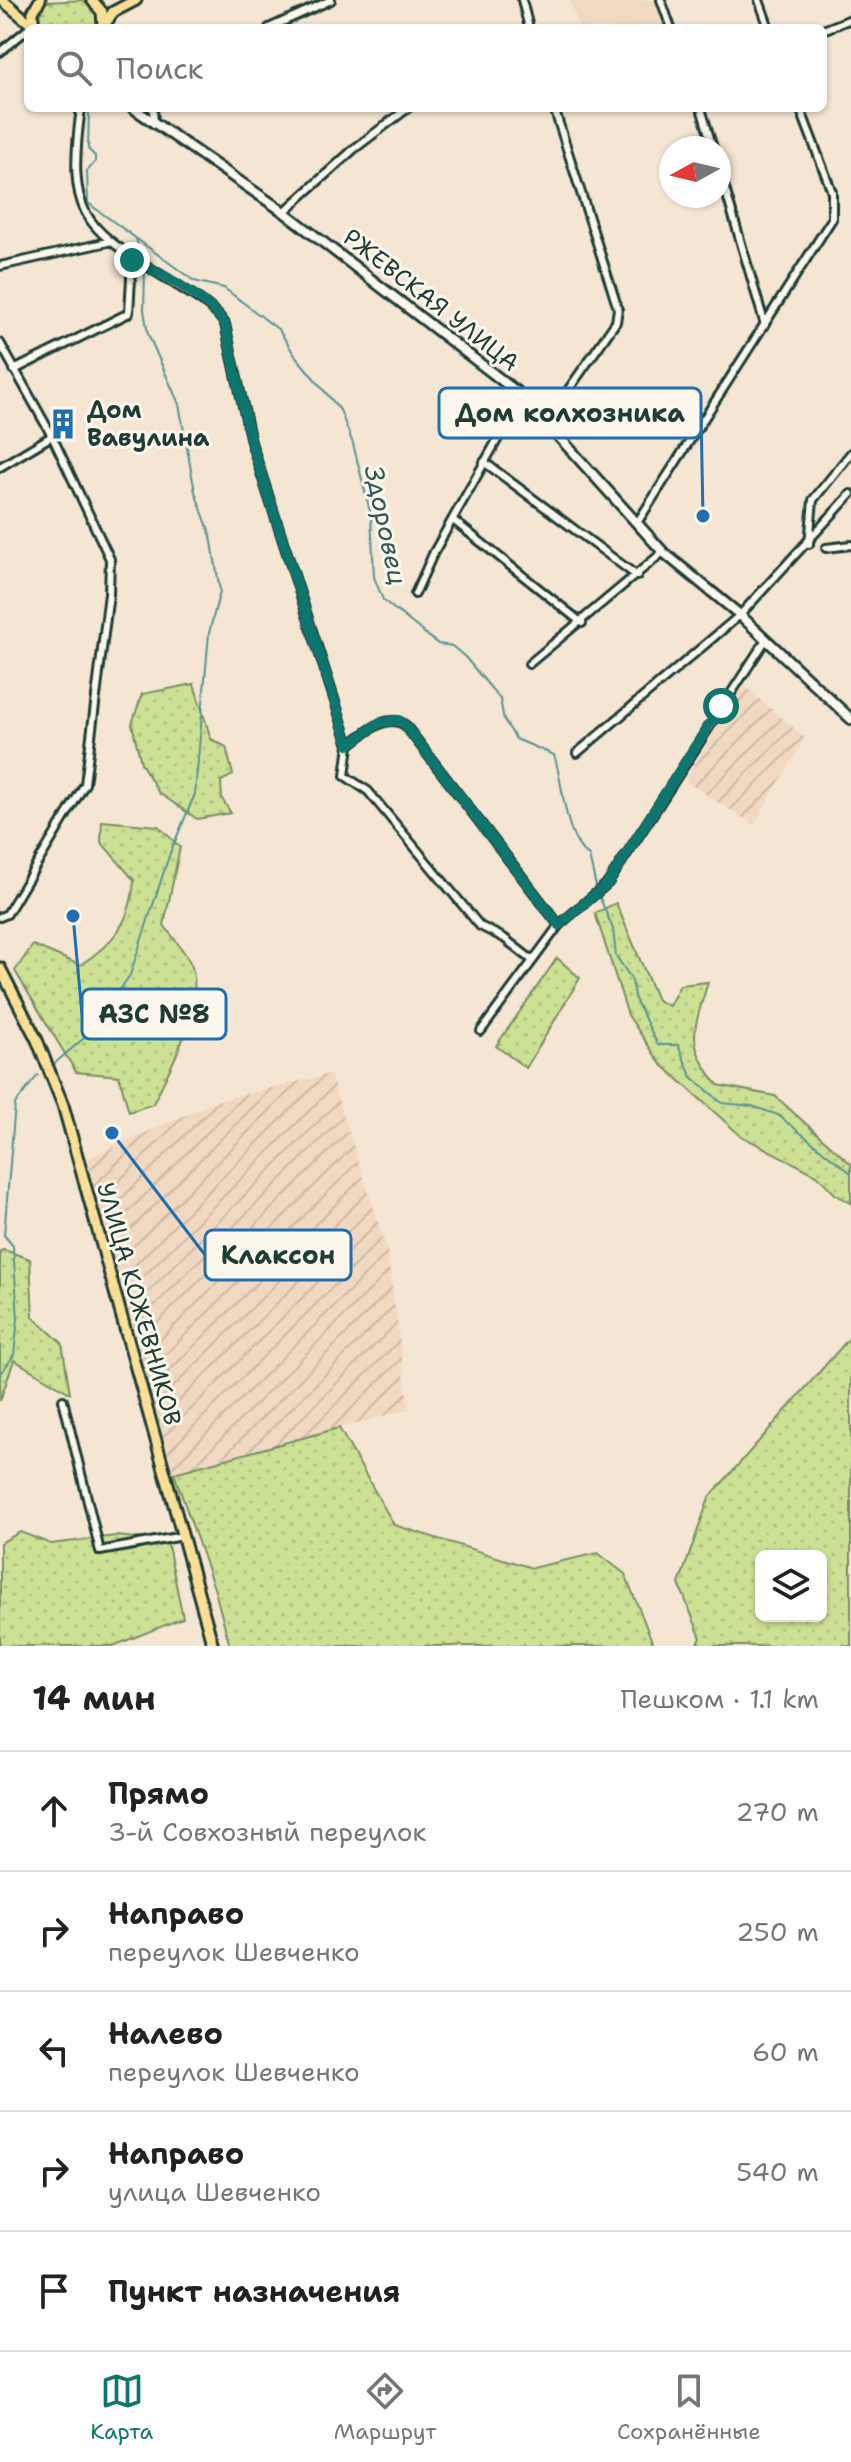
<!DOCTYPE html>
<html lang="ru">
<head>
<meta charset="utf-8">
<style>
	:root { --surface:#fff; --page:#f6f6f6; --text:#222; --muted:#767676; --line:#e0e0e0; --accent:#0f766e }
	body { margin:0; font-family:"Shantell Sans",sans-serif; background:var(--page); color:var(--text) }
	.controls { position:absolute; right:24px; bottom:24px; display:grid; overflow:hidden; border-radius:12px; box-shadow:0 2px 6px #0004 }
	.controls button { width:72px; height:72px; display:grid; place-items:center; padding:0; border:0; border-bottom:2px solid var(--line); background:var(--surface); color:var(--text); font:40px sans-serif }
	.compass { position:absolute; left:659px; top:136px; width:72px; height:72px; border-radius:50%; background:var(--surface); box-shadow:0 2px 6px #0004; rotate:262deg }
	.stop { position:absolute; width:24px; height:24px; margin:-18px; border:6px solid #0f766e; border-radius:50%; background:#fff }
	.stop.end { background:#0f766e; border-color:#fff; box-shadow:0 2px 8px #0008 }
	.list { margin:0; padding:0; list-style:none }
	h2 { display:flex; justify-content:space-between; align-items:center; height:104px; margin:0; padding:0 32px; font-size:34px }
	h2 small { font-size:26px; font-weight:400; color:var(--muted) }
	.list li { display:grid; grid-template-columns:52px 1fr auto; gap:24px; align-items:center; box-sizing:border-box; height:120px; padding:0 32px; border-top:2px solid var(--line) }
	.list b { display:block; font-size:30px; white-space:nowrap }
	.list p { margin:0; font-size:26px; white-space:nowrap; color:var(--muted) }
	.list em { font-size:26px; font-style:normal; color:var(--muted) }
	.icon { flex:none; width:44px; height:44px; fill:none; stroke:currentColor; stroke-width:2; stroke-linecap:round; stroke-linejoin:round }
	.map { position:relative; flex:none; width:851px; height:1646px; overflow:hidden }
	.search { position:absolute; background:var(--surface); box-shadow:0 2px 6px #0004; left:24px; right:24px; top:24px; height:88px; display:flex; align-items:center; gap:20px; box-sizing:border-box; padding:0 28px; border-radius:12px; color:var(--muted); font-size:30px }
	.sheet { height:704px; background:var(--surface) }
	nav { display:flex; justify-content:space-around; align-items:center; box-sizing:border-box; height:112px; border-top:2px solid var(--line); background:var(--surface); font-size:22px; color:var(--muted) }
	nav a { display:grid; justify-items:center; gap:4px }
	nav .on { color:var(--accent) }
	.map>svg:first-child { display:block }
</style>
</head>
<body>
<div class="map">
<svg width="851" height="1646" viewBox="0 0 851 1646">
	<defs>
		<pattern id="industrial-furrows" width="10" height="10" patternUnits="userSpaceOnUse" patternTransform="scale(2)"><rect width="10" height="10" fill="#f1d8c1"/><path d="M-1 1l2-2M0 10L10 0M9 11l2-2" fill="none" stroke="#cebaa6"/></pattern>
		<pattern id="grass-dots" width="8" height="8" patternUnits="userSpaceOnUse" patternTransform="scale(2)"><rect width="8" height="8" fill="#cde195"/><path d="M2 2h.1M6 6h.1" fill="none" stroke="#b0c281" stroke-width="1.8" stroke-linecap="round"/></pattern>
	</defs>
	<rect width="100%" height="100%" fill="#f5e5d3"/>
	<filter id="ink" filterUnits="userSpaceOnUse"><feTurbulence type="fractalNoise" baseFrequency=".0125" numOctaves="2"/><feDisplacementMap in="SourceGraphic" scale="16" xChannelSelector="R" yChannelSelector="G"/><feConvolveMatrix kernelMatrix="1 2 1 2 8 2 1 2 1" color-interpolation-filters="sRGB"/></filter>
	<g filter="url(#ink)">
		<polygon fill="#f1d8c1" points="570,0 657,0 667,28 579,28"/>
		<g fill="url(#industrial-furrows)">
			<polygon points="743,685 805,738 754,825 685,781"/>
			<polygon points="330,1074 387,1250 409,1409 174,1473 86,1159 220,1100"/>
		</g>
		<g fill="url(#grass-dots)" stroke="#768f64" stroke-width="2" fill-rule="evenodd">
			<polygon points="87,0 97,12 99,28 43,28 37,11 44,2"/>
			<polygon points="194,684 211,739 226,747 233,775 221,781 222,799 231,813 197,819 159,793 141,763 132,724 142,694"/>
			<path d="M102,821L158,826L180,847L164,925C173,938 187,953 192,967C204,1011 171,1065 153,1104L129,1112L119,1076L76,1072L15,971L33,945L80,965C114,943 131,922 134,880L101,842Z"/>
			<path d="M616,903L657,1000L669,1006L680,985L708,982C694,1030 684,1043 718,1085L775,1096L851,1164V1203L835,1194L817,1175L741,1136L660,1063L628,1015L595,913Z"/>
			<polygon points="557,958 580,978 526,1068 496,1046"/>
			<polygon points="4,1250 30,1259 33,1317 62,1343 70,1393 14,1360 0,1401 0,1251"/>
			<path d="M851,1336V1646H696L701,1638L679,1584L709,1498ZM761,1556H821V1616H761Z"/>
			<polygon points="339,1428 394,1525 532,1568 598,1553 625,1574 654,1646 230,1646 215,1591 174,1473"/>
			<polygon points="20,1532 51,1544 116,1536 167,1541 183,1618 113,1646 0,1646 0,1543"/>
		</g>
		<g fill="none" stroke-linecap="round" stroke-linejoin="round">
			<g stroke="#579394" stroke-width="2">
				<path d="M89,110L88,149L95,156V162L87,171L88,203L194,281L224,288L279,330L294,354L340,410L353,444L371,515L374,577L383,600L438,644L452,646L465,657L500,699L504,720L516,739L554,755C564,784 564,841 589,856L596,886"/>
				<polyline points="136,239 143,259"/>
				<polyline points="600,898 613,929 616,956 632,980 634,997 658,1045 678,1045 691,1076 722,1103 752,1106 778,1115 851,1173"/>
				<polyline points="54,1064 91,1032 130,975 170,853 195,794 209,633 220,591 211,536 195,492 179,404 148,334 144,310 145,270"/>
				<polyline points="0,1375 14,1355 18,1319 13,1246 4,1235 15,1104 38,1075"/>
			</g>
			<g stroke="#1f3d34" stroke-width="12">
				<g id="street">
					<polyline points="522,0 529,28"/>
					<polyline points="661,0 671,28"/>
					<polyline points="759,0 769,28"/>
					<polyline points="269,28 331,0"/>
					<polyline points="823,30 851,19"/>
					<polyline points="0,52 28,29"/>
					<path d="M81,108C65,225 87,227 178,286C195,297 213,306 225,324L251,442L349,745L345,776L368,791L480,926L504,938L532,960"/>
					<polyline points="153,108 154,124"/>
					<polyline points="701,108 713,148"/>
					<polyline points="719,168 765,325"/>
					<polyline points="284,212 354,149 408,108"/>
					<polyline points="0,266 108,242"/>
					<polyline points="0,343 52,436 110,559 109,594 85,784 7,914 0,917"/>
					<polyline points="14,370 129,313 132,260"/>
					<polyline points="545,423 616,322 618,309 554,108"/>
					<polyline points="484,462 637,576"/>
					<polyline points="0,467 52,436"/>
					<polyline points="453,520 582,623"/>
					<polyline points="637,523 832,219 832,192 800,108"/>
					<polyline points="809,544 813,500 851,453"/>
					<polyline points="826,548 851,545"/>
					<polyline points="415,594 434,552 522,396"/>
					<polyline points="529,664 663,552"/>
					<path d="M349,745C365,734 385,712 405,725L559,925"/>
					<polyline points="577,753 740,615 851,494"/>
					<polyline points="481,1031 559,925 608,883 765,641"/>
					<polyline points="63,1400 100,1551 183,1536"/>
				</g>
			</g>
			<g stroke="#1f3d34" stroke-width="14">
				<polyline id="secondary" points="133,108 284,212 522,396 663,552 740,615 851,719"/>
			</g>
			<g stroke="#1f3d34" stroke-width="15">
				<g id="primary">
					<polyline points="2,0 36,28"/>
					<polyline points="92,0 102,12 103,25"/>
					<polyline points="33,25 33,12 40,0"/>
					<polyline points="103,27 113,12 136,0"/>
					<polyline points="0,968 37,1040 63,1105 213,1646"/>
				</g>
			</g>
			<use href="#street" stroke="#fbf7ec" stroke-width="6"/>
			<use href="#secondary" stroke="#fbf7ec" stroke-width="8"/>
			<use href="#primary" stroke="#fbdf96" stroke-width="9"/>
		</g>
	</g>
	<g fill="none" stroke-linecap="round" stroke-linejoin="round" filter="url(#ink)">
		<path stroke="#0f766e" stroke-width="10" d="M132,260C163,274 206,296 225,324L251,442L349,745L379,723L399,720L405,725L559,925L608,883L721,706"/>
	</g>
	<defs>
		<g id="building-bare" transform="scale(2.4)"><path d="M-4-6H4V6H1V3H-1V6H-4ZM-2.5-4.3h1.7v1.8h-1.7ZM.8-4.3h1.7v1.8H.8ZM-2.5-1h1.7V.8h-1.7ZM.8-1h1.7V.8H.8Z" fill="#1f6fb2" stroke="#fbf7ec" stroke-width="2.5" paint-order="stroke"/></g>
	</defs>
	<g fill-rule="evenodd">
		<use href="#building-bare" x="63" y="424"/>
	</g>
	<g text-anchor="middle" stroke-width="6" stroke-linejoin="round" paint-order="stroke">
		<g font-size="24" fill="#1f3d34" stroke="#fbf7ec">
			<text transform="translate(431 300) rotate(38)" y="8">РЖЕВСКАЯ УЛИЦА</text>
			<text transform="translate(139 1304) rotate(74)" y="8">УЛИЦА КОЖЕВНИКОВ</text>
		</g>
		<g font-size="24" font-weight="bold" fill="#1f3d34" stroke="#fbf7ec" text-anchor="start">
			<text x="87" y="418">Дом<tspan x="87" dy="28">Вавулина</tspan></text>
		</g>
		<g font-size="26" font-style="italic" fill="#325a54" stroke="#fbf7ec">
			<text transform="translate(386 525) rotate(78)" y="9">Здоровец</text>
		</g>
	</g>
	<path fill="none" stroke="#1f6fb2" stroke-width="3" d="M703 516L701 413M73 916L82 1014M112 1133L205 1255"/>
	<g fill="#1f6fb2" stroke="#fbf7ec" stroke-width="3">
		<circle cx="703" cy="516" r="8"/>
		<circle cx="73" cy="916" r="8"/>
		<circle cx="112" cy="1133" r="8"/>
	</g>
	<g fill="#fbf7ec" stroke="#1f6fb2" stroke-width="3">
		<rect x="439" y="388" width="262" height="50" rx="8"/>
		<rect x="82" y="989" width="144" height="50" rx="8"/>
		<rect x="205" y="1230" width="146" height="50" rx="8"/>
	</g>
	<g font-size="26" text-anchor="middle" font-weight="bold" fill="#1f3d34">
		<text x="570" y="422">Дом колхозника</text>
		<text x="154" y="1023">АЗС №8</text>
		<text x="278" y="1264">Клаксон</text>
	</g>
</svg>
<div class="controls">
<button><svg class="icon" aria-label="layers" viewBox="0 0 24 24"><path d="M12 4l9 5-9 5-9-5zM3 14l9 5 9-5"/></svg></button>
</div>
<svg class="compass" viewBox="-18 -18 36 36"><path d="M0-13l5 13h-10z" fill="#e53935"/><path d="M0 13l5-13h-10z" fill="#767676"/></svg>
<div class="stop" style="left:721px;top:706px"></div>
<div class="stop end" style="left:132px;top:260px"></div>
<div class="search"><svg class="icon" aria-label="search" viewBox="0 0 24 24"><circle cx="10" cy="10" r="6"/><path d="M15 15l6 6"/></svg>Поиск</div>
</div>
<section class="sheet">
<h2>14 мин<small>Пешком · 1.1 km</small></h2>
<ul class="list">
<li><svg class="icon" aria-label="ahead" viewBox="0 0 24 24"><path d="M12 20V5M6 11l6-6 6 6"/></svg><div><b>Прямо</b><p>3-й Совхозный переулок</p></div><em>270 m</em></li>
<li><svg class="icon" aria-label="right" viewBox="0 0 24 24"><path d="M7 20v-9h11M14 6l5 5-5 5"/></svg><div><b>Направо</b><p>переулок Шевченко</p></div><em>250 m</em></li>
<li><svg class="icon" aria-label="left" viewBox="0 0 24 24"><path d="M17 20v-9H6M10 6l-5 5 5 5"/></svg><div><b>Налево</b><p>переулок Шевченко</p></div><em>60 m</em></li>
<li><svg class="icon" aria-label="right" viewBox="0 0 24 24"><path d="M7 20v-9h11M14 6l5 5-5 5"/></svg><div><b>Направо</b><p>улица Шевченко</p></div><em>540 m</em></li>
<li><svg class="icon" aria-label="arrive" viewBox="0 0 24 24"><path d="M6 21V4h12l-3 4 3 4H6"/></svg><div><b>Пункт назначения</b></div></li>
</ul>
</section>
<nav>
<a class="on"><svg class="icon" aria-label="map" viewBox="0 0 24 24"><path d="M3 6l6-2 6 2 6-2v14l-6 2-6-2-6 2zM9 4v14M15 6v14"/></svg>Карта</a>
<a><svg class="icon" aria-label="directions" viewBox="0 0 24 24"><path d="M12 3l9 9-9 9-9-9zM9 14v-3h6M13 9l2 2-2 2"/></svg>Маршрут</a>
<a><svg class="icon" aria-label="saved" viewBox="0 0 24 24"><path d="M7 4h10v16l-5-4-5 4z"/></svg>Сохранённые</a>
</nav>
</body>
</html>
